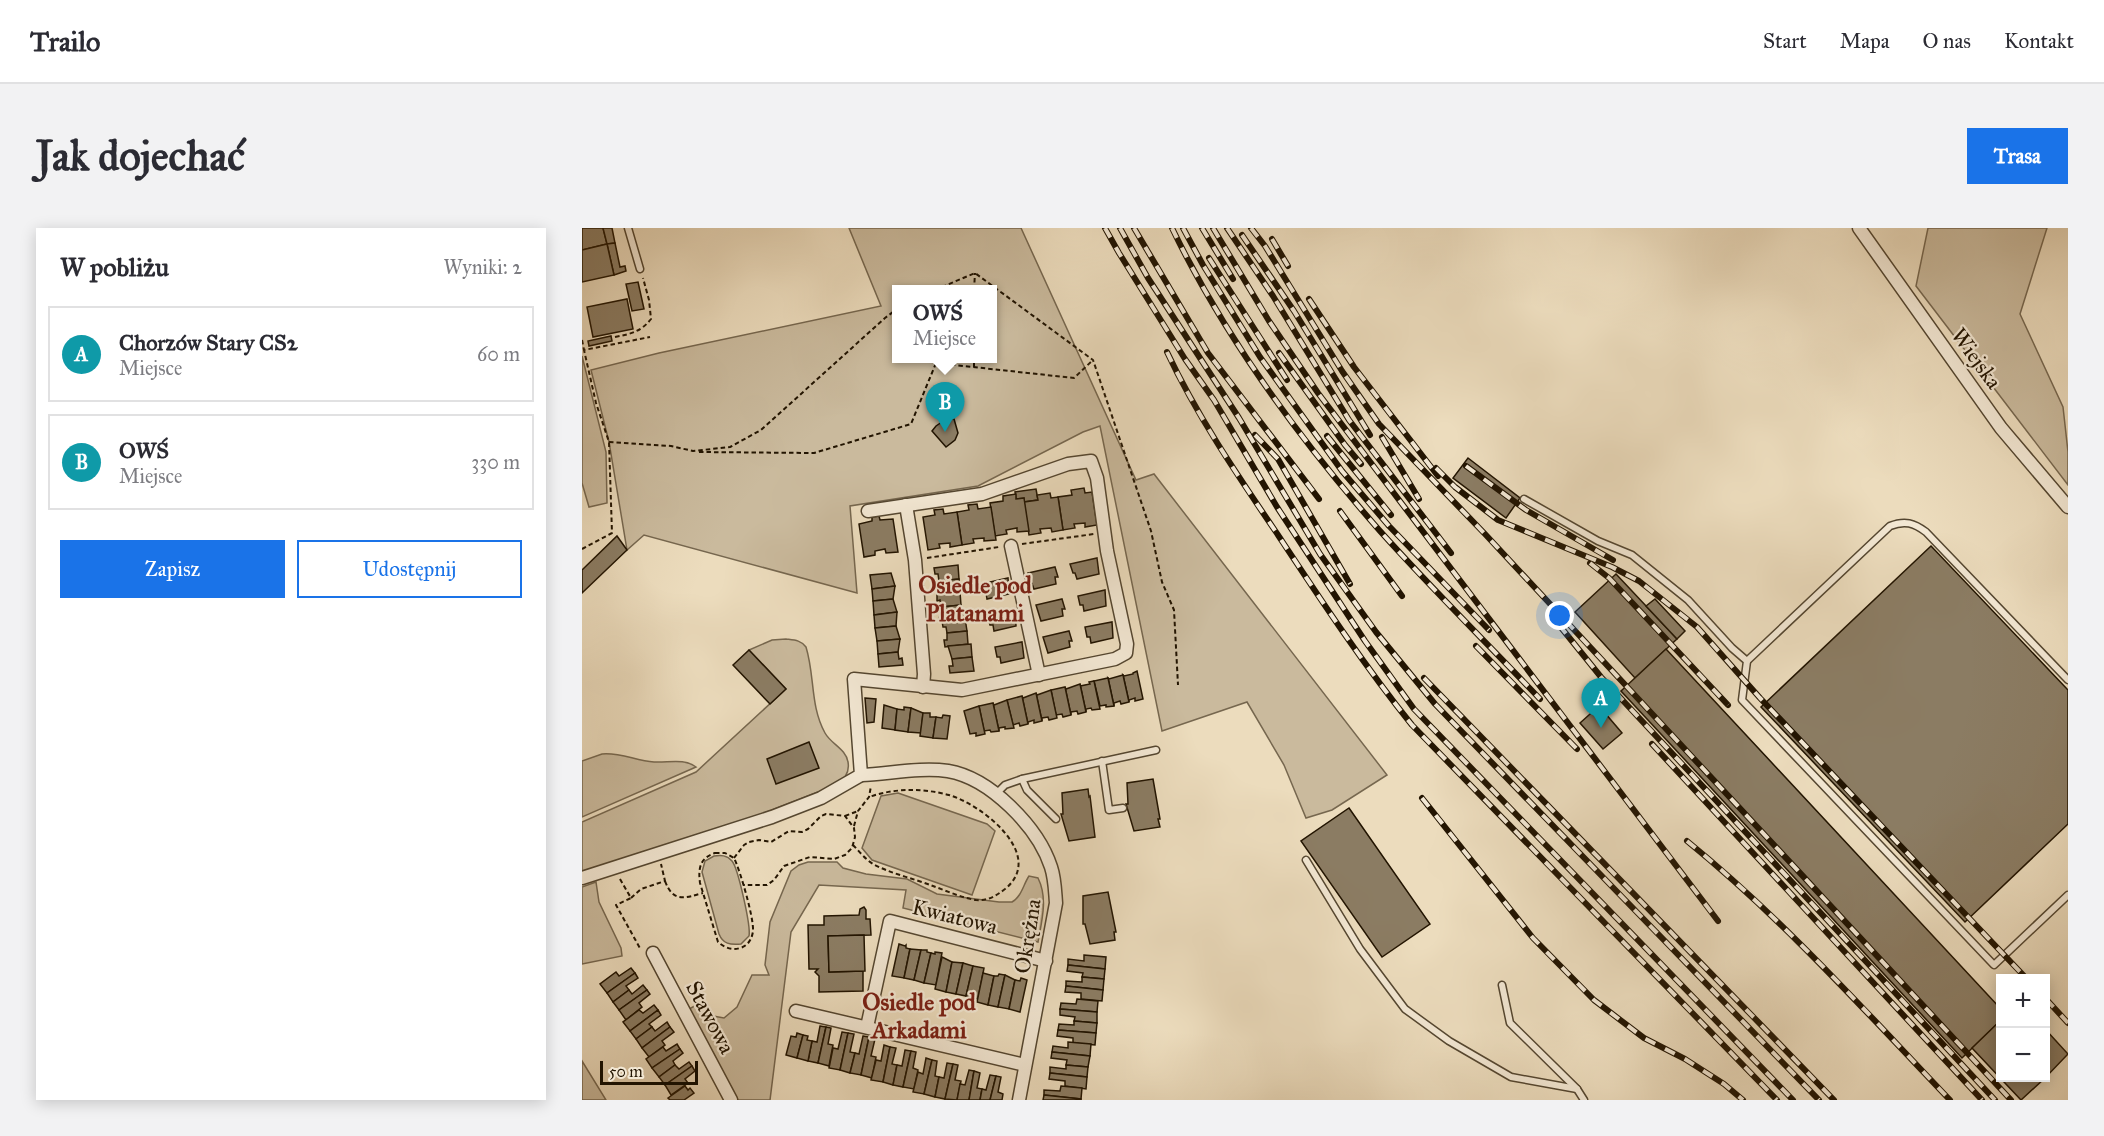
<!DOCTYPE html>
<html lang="pl">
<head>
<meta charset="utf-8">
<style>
	:root { --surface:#fff; --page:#f2f2f3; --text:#2b2b33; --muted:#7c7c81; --line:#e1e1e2; --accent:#1a73e8 }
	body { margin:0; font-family:"IM FELL Great Primer",serif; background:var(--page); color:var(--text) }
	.controls { position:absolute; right:18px; bottom:18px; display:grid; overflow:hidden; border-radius:0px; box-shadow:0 3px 15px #0003 }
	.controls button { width:54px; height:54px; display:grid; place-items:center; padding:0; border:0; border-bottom:2px solid var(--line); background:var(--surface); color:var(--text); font:30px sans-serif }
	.scale { position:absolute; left:18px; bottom:15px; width:98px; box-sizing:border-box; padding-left:6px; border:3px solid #221401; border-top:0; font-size:16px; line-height:21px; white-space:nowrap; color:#221401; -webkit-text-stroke:4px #f3e8d4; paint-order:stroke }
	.you { position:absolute; left:978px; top:388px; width:21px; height:21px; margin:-15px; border:4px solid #fff; border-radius:50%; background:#1a73e8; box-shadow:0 0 0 9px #1a73e833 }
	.badge { display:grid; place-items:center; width:39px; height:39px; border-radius:50%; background:var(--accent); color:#fff; font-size:20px; font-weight:700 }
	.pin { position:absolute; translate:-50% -50px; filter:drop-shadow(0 2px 3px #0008) }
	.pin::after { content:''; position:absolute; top:32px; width:21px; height:18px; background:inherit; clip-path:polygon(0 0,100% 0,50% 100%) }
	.popup { position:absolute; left:310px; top:57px; width:105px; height:78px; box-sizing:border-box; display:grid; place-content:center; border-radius:0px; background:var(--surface); filter:drop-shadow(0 2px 4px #0005); font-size:20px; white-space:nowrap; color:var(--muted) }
	.popup b { font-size:22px; color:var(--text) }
	.popup::after { content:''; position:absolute; left:50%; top:100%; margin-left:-12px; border:12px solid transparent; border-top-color:var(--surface) }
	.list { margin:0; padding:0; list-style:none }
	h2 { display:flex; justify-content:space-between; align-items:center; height:78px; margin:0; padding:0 24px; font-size:26px }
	h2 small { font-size:20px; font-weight:400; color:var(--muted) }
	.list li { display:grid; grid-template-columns:39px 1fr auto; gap:18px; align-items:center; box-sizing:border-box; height:96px; margin:0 12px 12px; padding:0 12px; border:2px solid var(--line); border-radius:0px }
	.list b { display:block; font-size:22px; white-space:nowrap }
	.list p { margin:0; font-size:20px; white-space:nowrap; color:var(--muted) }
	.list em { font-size:20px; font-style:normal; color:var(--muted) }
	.actions { display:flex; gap:12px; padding:18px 24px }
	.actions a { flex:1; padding:14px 0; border:2px solid var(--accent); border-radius:0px; text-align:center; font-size:21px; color:var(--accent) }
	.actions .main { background:var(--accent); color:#fff }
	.map { position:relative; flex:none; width:1486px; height:872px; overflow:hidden; border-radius:0px }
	header { display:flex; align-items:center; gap:36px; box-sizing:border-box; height:84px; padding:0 30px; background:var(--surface); border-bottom:2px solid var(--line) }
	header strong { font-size:28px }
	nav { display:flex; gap:33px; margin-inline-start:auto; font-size:21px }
	.intro { display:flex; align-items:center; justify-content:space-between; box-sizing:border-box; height:144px; padding:0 36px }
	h1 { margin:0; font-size:42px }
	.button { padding:15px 27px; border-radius:0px; background:var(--accent); color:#fff; font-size:21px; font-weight:700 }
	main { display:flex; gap:36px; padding:0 36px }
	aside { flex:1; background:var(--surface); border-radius:0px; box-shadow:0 3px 15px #0003 }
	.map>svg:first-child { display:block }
</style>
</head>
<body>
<header>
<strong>Trailo</strong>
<nav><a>Start</a><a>Mapa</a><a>O nas</a><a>Kontakt</a></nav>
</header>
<div class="intro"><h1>Jak dojechać</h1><a class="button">Trasa</a></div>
<main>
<aside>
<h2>W pobliżu<small>Wyniki: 2</small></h2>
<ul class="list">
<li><span class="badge" style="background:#0f9aa8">A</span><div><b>Chorzów Stary CS2</b><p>Miejsce</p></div><em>60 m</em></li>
<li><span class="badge" style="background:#0f9aa8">B</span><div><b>OWŚ</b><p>Miejsce</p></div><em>330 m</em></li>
</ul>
<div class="actions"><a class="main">Zapisz</a><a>Udostępnij</a></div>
</aside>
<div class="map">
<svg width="1486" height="872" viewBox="0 0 1486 872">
	<rect width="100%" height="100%" fill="#ecdcbd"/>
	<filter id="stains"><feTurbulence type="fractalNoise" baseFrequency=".00333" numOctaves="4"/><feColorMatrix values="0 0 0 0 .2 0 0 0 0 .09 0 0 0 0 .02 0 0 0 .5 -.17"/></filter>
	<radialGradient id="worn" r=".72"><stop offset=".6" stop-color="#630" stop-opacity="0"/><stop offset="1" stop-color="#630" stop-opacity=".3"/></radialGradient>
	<g fill="#caba9d" stroke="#76674f" stroke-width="1.5" fill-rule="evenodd">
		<path d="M267,0H439L554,252L572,246L805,547L750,582L724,590L702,537L665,474L580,503L518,198L501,204L396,258L268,278L275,365L62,307L45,322L27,214L9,142L77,125L299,78ZM315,62H411V130H315Z"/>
		<polygon points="1346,0 1465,0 1438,86 1481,179 1486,224 1486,257 1334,58"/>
		<polygon points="0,128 24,224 25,275 7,279 0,255"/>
		<path d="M204,411C212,412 219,412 224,419C233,448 228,478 243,505C249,516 264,521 266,534C268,545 262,552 254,557L167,591L0,644V594L114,544L204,461L167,422L190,412Z"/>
		<path d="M20,526C38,524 54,533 72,534C86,535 102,530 114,539L0,589V533Z"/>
		<polygon points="316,565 405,596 413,603 390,667 290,632 280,620 299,568"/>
		<path d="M132,628C139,627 145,627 150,633C156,640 169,698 167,708L159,716C148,717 141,716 137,706L120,644L123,633Z"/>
		<path d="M226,634H255L261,640L284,646L325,651L355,666L417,674H430C440,668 441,657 447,648L456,650C466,670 460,692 456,714L321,680L324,662L237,657L209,704L188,872H156L107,781L118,775H125L131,788L142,790L155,779L170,747H187L183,737L188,694L209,643L217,637Z"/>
		<polygon points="14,654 17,674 39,720 40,728 0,736 0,659"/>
		<polygon points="0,833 24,872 0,872"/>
	</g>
	<g fill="#8b7c63" stroke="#221401" stroke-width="1.5">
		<polygon points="0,0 21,0 25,16 0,22"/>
		<polygon points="21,0 30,0 33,15 25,16"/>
		<polygon points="33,15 38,39 43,38 44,43 32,47 25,16"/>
		<polygon points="25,16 32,47 0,54 0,22"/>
		<polygon points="56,54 62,81 50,83 44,56"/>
		<polygon points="45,71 51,101 11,109 5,79"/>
		<polygon points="29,108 30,113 7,118 6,113"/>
		<polygon points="366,190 372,191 376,205 373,212 364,219 350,203 354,198"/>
		<polygon points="886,230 938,270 924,290 871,250"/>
		<polygon points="502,260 503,265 510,264 515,297 503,299 503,295 492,296 493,300 481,302 476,269 490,267 489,262"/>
		<polygon points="454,261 456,272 442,274 442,270 434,271 433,264"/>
		<polygon points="468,265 469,270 476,269 481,302 470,304 469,300 458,301 459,305 447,307 442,274 456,272 455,267"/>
		<polygon points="434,266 434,271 442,270 447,303 435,304 435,300 424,302 425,306 413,308 408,275 421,273 421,268"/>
		<polygon points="395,276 396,281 409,279 414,312 402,313 402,310 391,311 392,315 380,317 375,284 387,282 386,277"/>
		<polygon points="361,281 362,286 375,284 380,317 368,319 368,315 357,316 358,320 346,322 341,289 353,287 352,282"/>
		<polygon points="297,288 298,292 311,291 316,324 304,325 303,321 293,323 293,327 282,329 277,296 290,293 290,289"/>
		<polygon points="35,308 45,322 0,365 0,342"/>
		<polygon points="1349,318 1486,462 1486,596 1383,694 1179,479"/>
		<polygon points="515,330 517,346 495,351 493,345 491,345 488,336"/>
		<polygon points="376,337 377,351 357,353 356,346 353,346 352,340"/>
		<polygon points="473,339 476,349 473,349 474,356 452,361 446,345"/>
		<polygon points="309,345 313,358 290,361 288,347"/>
		<polygon points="1034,346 1095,411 1053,450 993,384"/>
		<polygon points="426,350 427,366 405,371 404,365 401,366 399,356"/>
		<polygon points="377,351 378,364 355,366 354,360 357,359 357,353"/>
		<polygon points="313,358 311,371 291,373 290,361"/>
		<polygon points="523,362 524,378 502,383 501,377 498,377 496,368"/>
		<polygon points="378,364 379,377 359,379 358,372 355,373 355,366"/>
		<polygon points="311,371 315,384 292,387 291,373"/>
		<polygon points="480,371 483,381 480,381 481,388 459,393 454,377"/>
		<polygon points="1073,371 1103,403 1095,411 1064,378"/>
		<polygon points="379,377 381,390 357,393 359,379"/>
		<polygon points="433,382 434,398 412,403 411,397 408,397 406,388"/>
		<polygon points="315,384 314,398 293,400 292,387"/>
		<polygon points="383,390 385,403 365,405 364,399 361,399 360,393"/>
		<polygon points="530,394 531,410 509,415 508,409 505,409 503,399"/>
		<polygon points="314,398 318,411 295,413 293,400"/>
		<polygon points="385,403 386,416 363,419 362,412 365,412 365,405"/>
		<polygon points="487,403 490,413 487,413 488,419 466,425 461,409"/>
		<polygon points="318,411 316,424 296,426 295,413"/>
		<polygon points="440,414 442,430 419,435 418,429 415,429 413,419"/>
		<polygon points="389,416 390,429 370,431 366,418"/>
		<polygon points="1084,421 1418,780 1418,793 1380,830 1039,463"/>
		<polygon points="167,422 204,461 188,476 151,437"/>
		<polygon points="316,424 317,431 320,430 321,437 297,439 296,426"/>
		<polygon points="390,429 392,443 368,445 367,438 371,438 370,431"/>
		<polygon points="555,443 561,471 553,473 553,470 547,472 547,474 541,447 542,448 551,446 551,445"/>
		<polygon points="541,447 547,474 539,476 538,473 532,475 532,478 526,450 527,451"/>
		<polygon points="526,450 532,478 524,479 524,477 518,478 512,453"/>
		<polygon points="512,453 518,481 510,482 509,480 504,481 504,484 498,456 498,458 508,456 507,454"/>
		<polygon points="498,456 504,484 496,486 495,483 489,484 489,487 483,459 484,461"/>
		<polygon points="483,459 489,487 481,489 480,486 474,487 469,462"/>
		<polygon points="469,462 475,490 467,492 466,489 460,490 460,493 454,465 455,467"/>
		<polygon points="454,465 460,493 452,495 452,492 446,494 446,496 440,468 441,470"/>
		<polygon points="440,468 446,496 438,498 437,495 431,497 425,472"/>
		<polygon points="283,470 294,471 292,494 285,495"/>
		<polygon points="425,472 432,500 423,501 423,499 417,500 417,503 411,475 412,477"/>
		<polygon points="411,475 417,503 409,504 408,502 402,503 397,478"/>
		<polygon points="302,477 315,481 313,502 300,500"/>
		<polygon points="397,478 403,506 394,508 394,505 388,506 382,483"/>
		<polygon points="1017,478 1040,505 1021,521 998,495"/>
		<polygon points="322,479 329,480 326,504 313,502 315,481 322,482"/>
		<polygon points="329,480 341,485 339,505 326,504"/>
		<polygon points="341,485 348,485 348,489 354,489 351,510 338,508"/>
		<polygon points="361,487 368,488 365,511 351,510 354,489 360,490"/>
		<polygon points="227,514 237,540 194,556 185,531"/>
		<polygon points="571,551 578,591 576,591 578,599 552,603 544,576 546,576 545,555"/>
		<polygon points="506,561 507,569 508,568 513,609 487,613 479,586 481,586 480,565"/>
		<polygon points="767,580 848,696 800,729 719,613"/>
		<polygon points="526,664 534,704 532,704 533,712 508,716 503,696 501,696 501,668"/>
		<polygon points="282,679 284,682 284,691 288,691 289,707 246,708 247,744 281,743 281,763 237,764 237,748 233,744 236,741 227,741 226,697 242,697 242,688 277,687 278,681"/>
		<polygon points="282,707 283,743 247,744 246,708"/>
		<polygon points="317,716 323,718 324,717 324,720 328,721 322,750 310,748"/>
		<polygon points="328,721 339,722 332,752 322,750"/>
		<polygon points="339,722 345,722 345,724 349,725 342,755 332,752"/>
		<polygon points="353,724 360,725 354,757 342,755 349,725 353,726"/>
		<polygon points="502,727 524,729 523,741 486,737 486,731 502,733"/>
		<polygon points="360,729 370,734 364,764 353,761"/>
		<polygon points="370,734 381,735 374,766 364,764"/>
		<polygon points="381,735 391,738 384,768 374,766"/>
		<polygon points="486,737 523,741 522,751 500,749 501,745 485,743"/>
		<polygon points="391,738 402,740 396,771 384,768"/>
		<polygon points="49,740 53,745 25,765 18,756 34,744 37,748"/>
		<polygon points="53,745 56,750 44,758 47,762 31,774 25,765"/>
		<polygon points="401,745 412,748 406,777 395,774"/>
		<polygon points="417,746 423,747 416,779 406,777 412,748 416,748"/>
		<polygon points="423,747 433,752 427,781 416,779"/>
		<polygon points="500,749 522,751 521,762 484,758 484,753 500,754"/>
		<polygon points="439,750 445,752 438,784 427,781 433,752 438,753"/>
		<polygon points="61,757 65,762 37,782 31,774 47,762 50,766"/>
		<polygon points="484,758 521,762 520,773 499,771 499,765 483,764"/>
		<polygon points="65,762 68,766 57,775 60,779 44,792 37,782"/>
		<polygon points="495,771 516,773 515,784 478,781 479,775 494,776"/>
		<polygon points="72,777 76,782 48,803 41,794 57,782 61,785"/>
		<polygon points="478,781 515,784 515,795 492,793 493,789 478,787"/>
		<polygon points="76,782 79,787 67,796 70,799 54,811 48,803"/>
		<polygon points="492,793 515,795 514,805 476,802 477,796 492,797"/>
		<polygon points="1418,793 1418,850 1463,850 1439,872 1390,820"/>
		<polygon points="85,794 88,799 60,820 54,811 70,799 73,803"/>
		<polygon points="238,798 244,799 236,835 226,833 230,813 235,814"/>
		<polygon points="88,799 92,804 80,813 83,817 67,829 60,820"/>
		<polygon points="244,799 249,800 246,816 251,817 247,838 236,835"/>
		<polygon points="476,802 514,805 513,817 491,815 491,810 475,808"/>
		<polygon points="1464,802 1486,826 1464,849"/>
		<polygon points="260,804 266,805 258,842 247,840 251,820 256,821"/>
		<polygon points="215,805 221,807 215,830 204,827 209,808 214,809"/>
		<polygon points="266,805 272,806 268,824 273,825 268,845 258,842"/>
		<polygon points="221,807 226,808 225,812 230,813 226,833 215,830"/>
		<polygon points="281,808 287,809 279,847 268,845 273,825 277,826"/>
		<polygon points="287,809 293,811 289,828 294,829 290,850 279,847"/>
		<polygon points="486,814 509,816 508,828 470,824 471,818 486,820"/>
		<polygon points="95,816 98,821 70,840 64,831 81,819 84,823"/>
		<polygon points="302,817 308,819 301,854 289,852 294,832 299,833"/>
		<polygon points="308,819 314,820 310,836 315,837 311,857 301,854"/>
		<polygon points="98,821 101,825 91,833 93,837 77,849 70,840"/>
		<polygon points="323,822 329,823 321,859 311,857 315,837 320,838"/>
		<polygon points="329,823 334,824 331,840 336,842 332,861 321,859"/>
		<polygon points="470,824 508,828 506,839 484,837 485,832 469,830"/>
		<polygon points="344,830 350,832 342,866 331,864 336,844 341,846"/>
		<polygon points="350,832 355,833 353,848 357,849 353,869 342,866"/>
		<polygon points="107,834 110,838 83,857 77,849 93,837 97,841"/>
		<polygon points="365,835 371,836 363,871 353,869 357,849 362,850"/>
		<polygon points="371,836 376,837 373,852 379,853 375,872 363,871"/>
		<polygon points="484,837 506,839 505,849 468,845 468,839 484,841"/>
		<polygon points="110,838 113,843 103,851 106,855 89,867 83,857"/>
		<polygon points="387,842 392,843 387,872 375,872 378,856 383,857"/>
		<polygon points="392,843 398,845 395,860 400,861 398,872 387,872"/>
		<polygon points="468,845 505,849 504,861 483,858 483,853 467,851"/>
		<polygon points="408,847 414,848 408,872 398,872 400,861 404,862"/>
		<polygon points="414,848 419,849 416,864 421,866 420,872 408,872"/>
		<polygon points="103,858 106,862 108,860 112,865 102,872 88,872 86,870"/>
		<polygon points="479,858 500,860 499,871 462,867 462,862 478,863"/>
		<polygon points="462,867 499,871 499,872 461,872"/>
	</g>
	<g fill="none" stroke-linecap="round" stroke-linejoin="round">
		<g stroke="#544630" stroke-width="9">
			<g id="service">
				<polyline points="46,0 58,41"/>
				<polyline points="942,271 1016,313 1050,327 1106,372 1150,420 1165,433 1160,472 1412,737 1486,667"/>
				<path d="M1165,433L1308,298C1323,292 1332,295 1344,304L1486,452"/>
				<polyline points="520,533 527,582 541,580"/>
				<polyline points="440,551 445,562 474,591"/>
				<polyline points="414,566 423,557 440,551 574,522"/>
				<polyline points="724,632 778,721 823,781 867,813 929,849 995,861"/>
				<polyline points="920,757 928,795 995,861 1002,872"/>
			</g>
		</g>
		<g stroke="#544630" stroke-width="15">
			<g id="minor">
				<polyline points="1277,0 1419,200 1486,279"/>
				<polyline points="324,277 333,332 342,446 341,459"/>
				<polyline points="429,318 457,447"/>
				<path d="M279,547C307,546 338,539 366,543C408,550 456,599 469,639C473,651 473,663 474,675L437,872"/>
				<polyline points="0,650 190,589 239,570 279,547 272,451 380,462 533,431 544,425 545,416 525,323 515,250 509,233 486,236 400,266 286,283"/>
				<polyline points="71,725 149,872"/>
				<polyline points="214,783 443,837"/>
				<polyline points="285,799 308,693 464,733"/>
			</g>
		</g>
		<g stroke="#221401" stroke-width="2" stroke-dasharray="4.5 3" stroke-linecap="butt">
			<polyline points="353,62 393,45 511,132 569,303 580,354 592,382 596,457"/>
			<polyline points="392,62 393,45"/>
			<path d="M33,109C48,106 59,104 69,91L67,72L61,50"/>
			<polyline points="0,112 2,122"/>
			<polyline points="354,135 492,150 511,132"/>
			<polyline points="392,139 392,130"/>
			<polyline points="27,214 89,218 111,223 148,219 179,202 303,90 315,81"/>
			<polyline points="117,224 232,225 329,196 354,135 352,130"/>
			<polyline points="440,316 512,306"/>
			<polyline points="0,321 30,305 27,214 14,175 2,122 68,109"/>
			<polyline points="345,330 417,319"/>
			<polyline points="263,588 276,583"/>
			<polyline points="272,598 276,583 287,569 289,558"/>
			<path d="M271,617C277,623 283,631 291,636C307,645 333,651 351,658C365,663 380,670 394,672C406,673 414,668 423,661C465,627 399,576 367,567C340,560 313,560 287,569"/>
			<path d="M133,625H143L152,630C158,642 172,690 171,703C170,711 166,718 158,720C149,723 142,719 136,714L118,655C116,640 118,630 133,625Z"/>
			<polyline points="152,630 162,617 167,614 177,612 189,614 207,603 220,604 226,601 239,588 244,586 263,588 272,600 273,609 270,620 263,627 252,631 228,629 202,638 192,652 185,657 161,657"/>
			<polyline points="38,651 49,670 34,677 59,722"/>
			<path d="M83,653C91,675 103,670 121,665"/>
			<polyline points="49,670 59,661 83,653 79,636"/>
		</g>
		<use href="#service" stroke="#f3e8d4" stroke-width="6"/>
		<use href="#minor" stroke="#f3e8d4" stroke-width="12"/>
		<g stroke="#221401" stroke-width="6">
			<g id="rail">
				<polyline points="523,0 537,25 603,131 632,172 695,279 783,413 832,481 1211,872"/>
				<polyline points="538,0 566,50 657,190 738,326 794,404 853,476 1237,872"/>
				<polyline points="552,0 626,125 737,271"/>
				<path d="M590,0C642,108 719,213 798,303C850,361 905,415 958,471"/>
				<polyline points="601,0 621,37 678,129 760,243 807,298 907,402"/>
				<polyline points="620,0 651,51"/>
				<polyline points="631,0 687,93 736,165 1136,693"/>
				<polyline points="645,0 691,68 767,192 869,325"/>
				<polyline points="669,0 683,18 760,143 797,196 903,306 1429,872"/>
				<polyline points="660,7 712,83 788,207"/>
				<polyline points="690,11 706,38"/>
				<polyline points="627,30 705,152"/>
				<polyline points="727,71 772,139 856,248"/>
				<path d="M585,124C615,188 656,248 696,307C739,372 781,436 830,497L1195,872"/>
				<polyline points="697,125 763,217 779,236"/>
				<polyline points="673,207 696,231 768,356"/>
				<polyline points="745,208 809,287"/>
				<polyline points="800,209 837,271"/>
				<polyline points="884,238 944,282 1031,332"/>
				<polyline points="854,240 873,259 916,292 1030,339 1057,353 1115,399 1178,470 1444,750"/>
				<polyline points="758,283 820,368"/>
				<polyline points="1008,335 1027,350 1146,477"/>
				<polyline points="977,397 1019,449 1413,872"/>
				<polyline points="894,418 995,521"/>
				<polyline points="842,450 1252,872"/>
				<polyline points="1070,516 1400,872"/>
				<polyline points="840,570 951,710 1012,772 1062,810 1103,831 1142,856 1161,872"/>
				<path d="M1105,613C1201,691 1283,783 1368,872"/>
				<polyline points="1464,771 1486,795"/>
			</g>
		</g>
		<use href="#rail" stroke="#f3e8d4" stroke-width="4" stroke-dasharray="11" stroke-linecap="butt"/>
	</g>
	<g text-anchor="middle" stroke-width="4.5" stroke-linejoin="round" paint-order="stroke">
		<g font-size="22" fill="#221401" stroke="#f3e8d4">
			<text transform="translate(1395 130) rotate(54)" y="8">Wiejska</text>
			<text transform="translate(373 688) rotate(14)" y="8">Kwiatowa</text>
			<text transform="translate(445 708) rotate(-81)" y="8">Okrężna</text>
			<text transform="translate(129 789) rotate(62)" y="8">Stawowa</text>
		</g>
		<g font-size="24" font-weight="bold" fill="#7a1f14" stroke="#f3e8d4">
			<text x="393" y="365">Osiedle pod<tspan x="393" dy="28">Platanami</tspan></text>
			<text x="337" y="782">Osiedle pod<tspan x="337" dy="28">Arkadami</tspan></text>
		</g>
	</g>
	<rect width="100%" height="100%" filter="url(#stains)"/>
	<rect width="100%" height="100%" fill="url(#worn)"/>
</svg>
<div class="controls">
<button>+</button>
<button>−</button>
</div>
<div class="scale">50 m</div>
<div class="you"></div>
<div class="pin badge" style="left:1019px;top:500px;background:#0f9aa8">A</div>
<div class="pin badge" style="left:363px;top:204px;background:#0f9aa8">B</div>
<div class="popup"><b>OWŚ</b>Miejsce</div>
</div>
</main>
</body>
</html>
